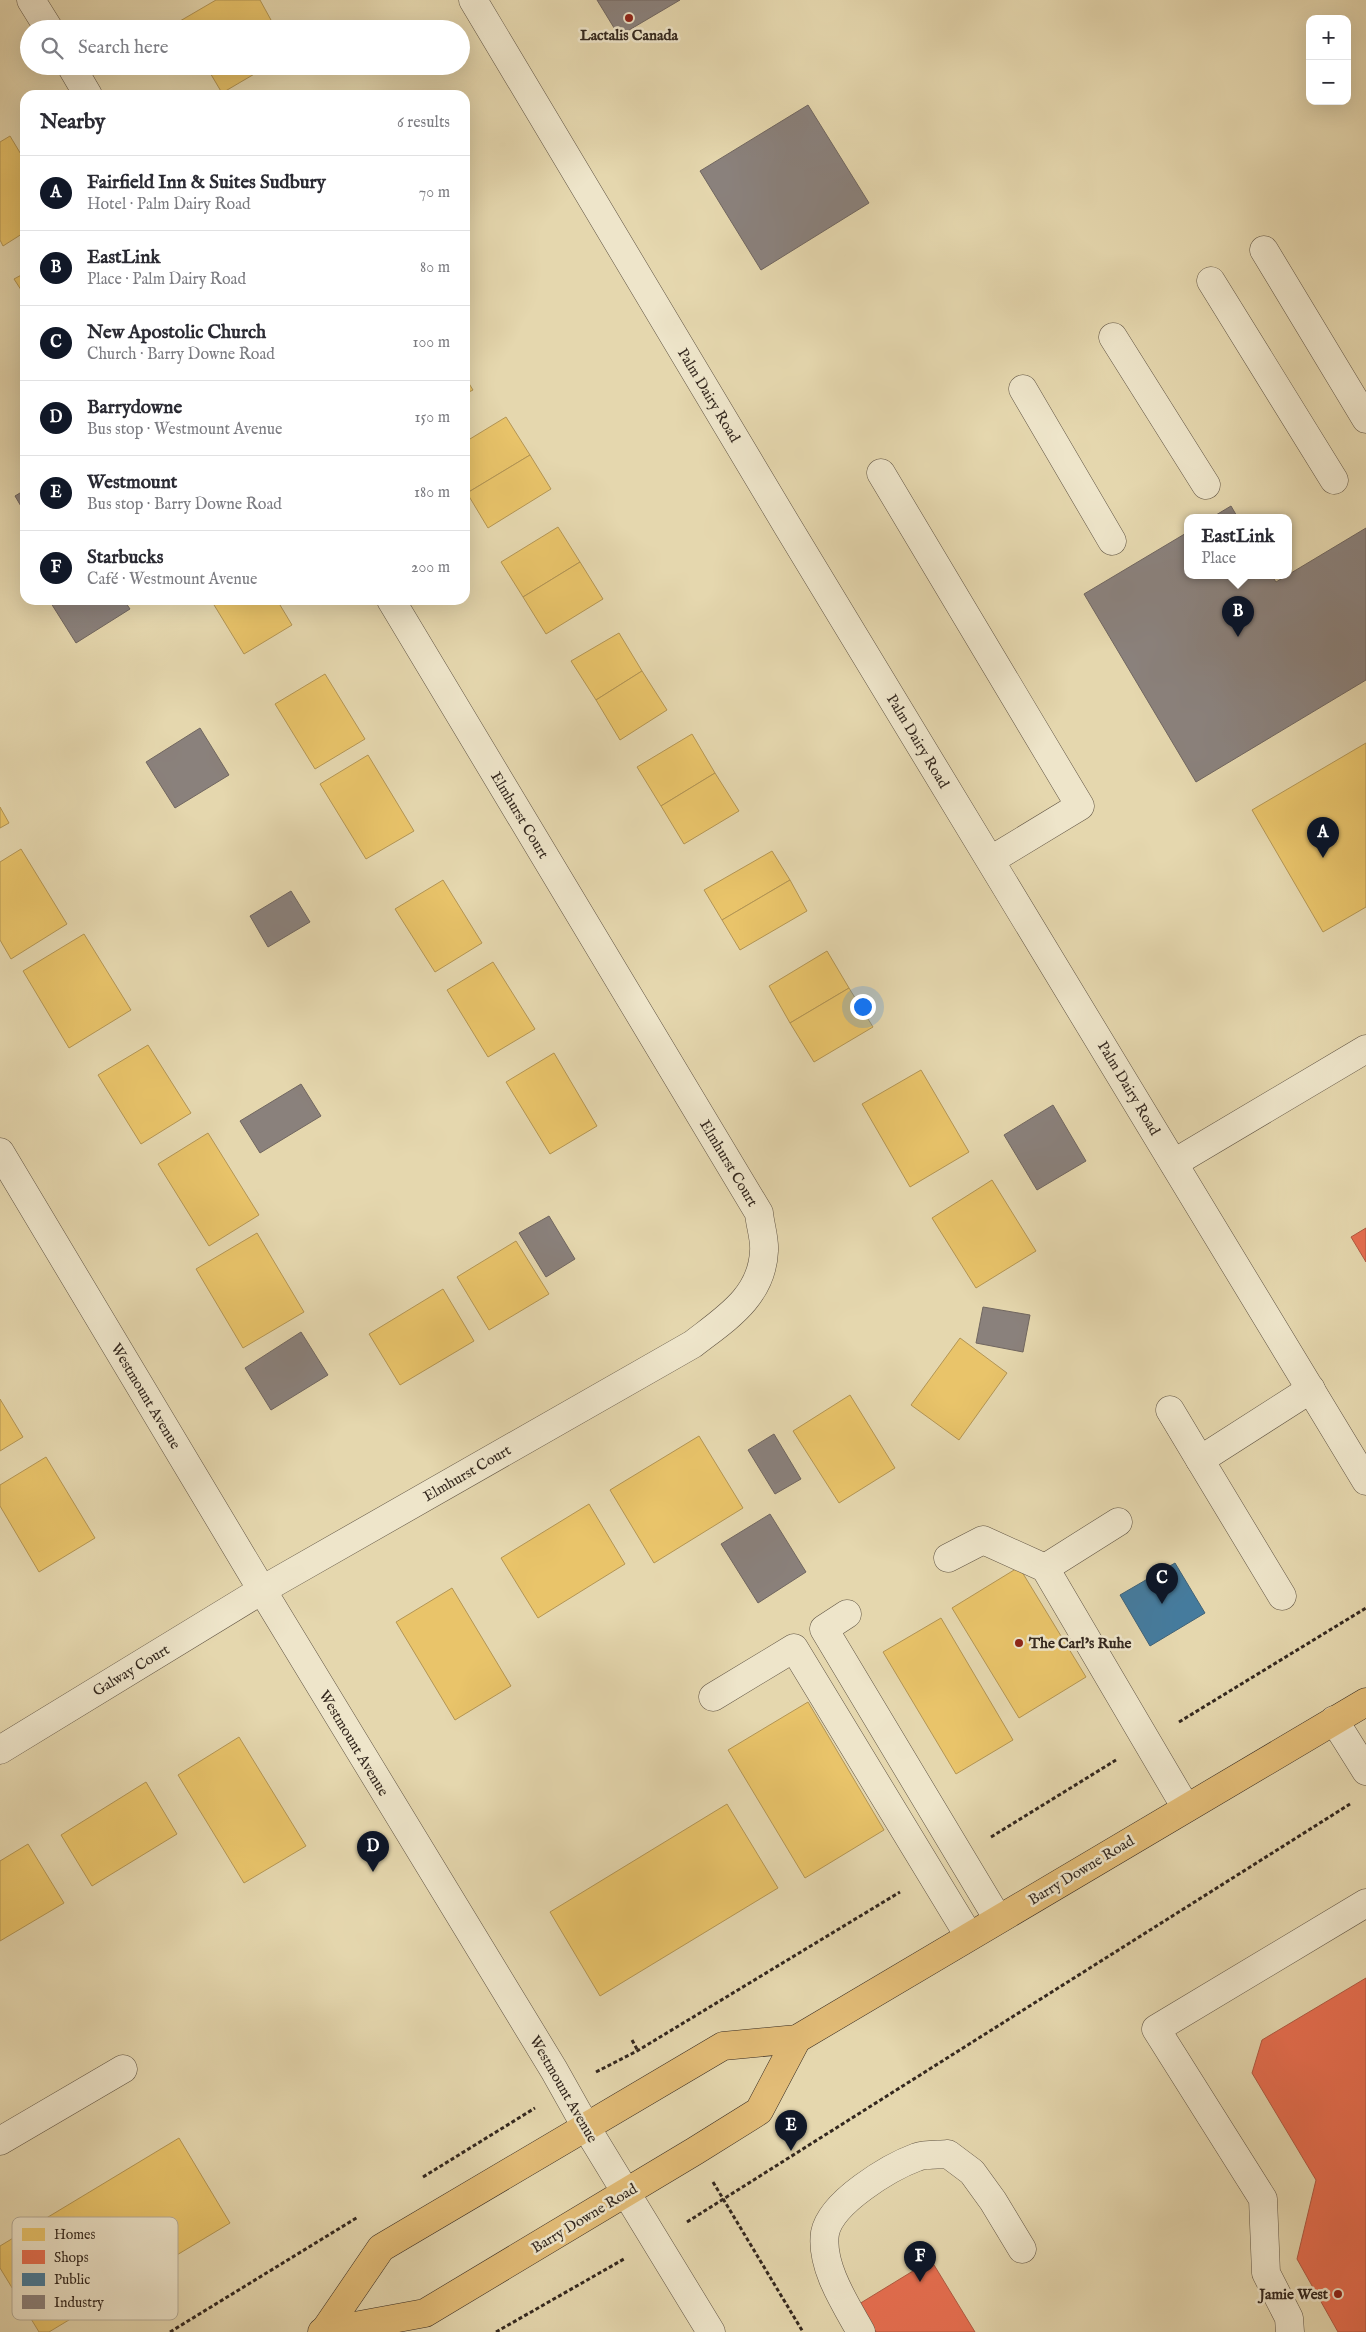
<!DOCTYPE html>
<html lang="en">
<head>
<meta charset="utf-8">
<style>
	:root { --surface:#fff; --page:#f2f2f3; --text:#2b2b33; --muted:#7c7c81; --line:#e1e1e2; --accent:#111827 }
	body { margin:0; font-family:"IM FELL English",serif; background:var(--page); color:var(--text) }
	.controls { position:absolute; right:15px; top:15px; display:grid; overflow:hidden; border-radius:10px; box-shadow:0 5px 20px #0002 }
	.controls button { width:45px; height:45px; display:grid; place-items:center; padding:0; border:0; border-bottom:1px solid var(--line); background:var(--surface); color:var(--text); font:25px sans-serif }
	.you { position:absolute; left:862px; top:1006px; width:18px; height:18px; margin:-12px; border:4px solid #fff; border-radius:50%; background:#1a73e8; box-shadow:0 0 0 8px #1a73e833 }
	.badge { display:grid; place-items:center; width:32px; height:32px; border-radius:50%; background:var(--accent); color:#fff; font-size:16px; font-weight:700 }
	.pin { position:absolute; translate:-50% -41px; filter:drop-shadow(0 1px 2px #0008) }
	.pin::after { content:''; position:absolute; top:26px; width:18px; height:15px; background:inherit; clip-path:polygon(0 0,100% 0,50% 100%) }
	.popup { position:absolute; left:1184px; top:514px; width:108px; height:65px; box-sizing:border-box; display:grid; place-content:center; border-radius:10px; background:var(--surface); filter:drop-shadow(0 1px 4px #0005); font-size:16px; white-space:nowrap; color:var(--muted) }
	.popup b { font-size:19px; color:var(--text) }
	.popup::after { content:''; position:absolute; left:50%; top:100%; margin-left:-10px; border:10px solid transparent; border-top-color:var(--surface) }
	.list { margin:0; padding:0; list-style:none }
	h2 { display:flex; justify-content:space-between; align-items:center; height:65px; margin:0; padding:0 20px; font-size:21px }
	h2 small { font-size:16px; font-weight:400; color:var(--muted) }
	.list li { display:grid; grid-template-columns:32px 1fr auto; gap:15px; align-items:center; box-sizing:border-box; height:75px; padding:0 20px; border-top:1px solid var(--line) }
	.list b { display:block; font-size:19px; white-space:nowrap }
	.list p { margin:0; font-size:16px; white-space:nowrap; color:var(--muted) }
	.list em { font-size:16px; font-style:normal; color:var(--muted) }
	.icon { flex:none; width:28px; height:28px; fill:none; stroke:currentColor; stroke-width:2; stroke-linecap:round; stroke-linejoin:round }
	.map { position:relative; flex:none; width:1366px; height:2332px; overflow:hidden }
	.search { position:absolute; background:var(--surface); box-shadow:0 5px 20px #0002; left:20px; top:20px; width:450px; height:55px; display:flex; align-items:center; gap:12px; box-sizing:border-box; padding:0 18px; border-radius:28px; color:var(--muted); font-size:19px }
	.panel { position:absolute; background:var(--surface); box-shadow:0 5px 20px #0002; left:20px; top:90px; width:450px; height:515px; border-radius:15px }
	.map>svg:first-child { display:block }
</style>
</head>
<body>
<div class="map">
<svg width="1366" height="2332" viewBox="0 0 1366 2332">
	<rect width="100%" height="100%" fill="#e5d7ae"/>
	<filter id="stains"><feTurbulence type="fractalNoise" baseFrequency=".004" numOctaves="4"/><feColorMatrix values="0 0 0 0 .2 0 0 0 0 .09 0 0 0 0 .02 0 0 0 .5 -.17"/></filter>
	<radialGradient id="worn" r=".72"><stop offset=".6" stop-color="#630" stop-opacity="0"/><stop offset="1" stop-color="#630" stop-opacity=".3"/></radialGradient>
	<g fill="#e9c46a" stroke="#b39554">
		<polygon points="216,0 260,0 271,20 257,29 184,29 180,21"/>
		<polygon points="271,20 277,29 257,29"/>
		<polygon points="206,66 268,66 222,93"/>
		<polygon points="10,136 25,161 25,232 3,246 0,240 0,142"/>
		<polygon points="25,273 25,296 14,279"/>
		<polygon points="465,377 473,390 465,394"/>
		<polygon points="506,417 530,455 467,493 465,490 465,442"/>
		<polygon points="530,455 551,489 488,528 467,493"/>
		<polygon points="558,527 580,562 523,597 501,562"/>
		<polygon points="580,562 603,599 546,634 523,597"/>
		<polygon points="211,600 277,600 292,625 244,654"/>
		<polygon points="619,633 642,671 596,700 571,661"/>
		<polygon points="642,671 667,710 620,740 596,700"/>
		<polygon points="325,674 365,739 315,769 275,704"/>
		<polygon points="692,734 715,773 661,806 637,767"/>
		<polygon points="1366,743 1366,907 1323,932 1252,810"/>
		<polygon points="368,755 414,831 366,859 320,784"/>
		<polygon points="715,773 739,811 684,844 661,806"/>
		<polygon points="0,807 9,823 0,828"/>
		<polygon points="21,849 67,924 11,959 0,940 0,862"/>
		<polygon points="772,851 790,880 722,920 704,890"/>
		<polygon points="443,880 482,943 435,972 395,909"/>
		<polygon points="790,880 807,911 740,950 722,920"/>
		<polygon points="84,934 131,1010 69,1048 23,971"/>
		<polygon points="827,951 849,988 790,1023 769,986"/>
		<polygon points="493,962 535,1029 488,1057 447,990"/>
		<polygon points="849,988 873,1027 814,1062 790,1023"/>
		<polygon points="148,1045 191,1113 141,1144 98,1075"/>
		<polygon points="554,1053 597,1126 550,1154 506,1082"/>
		<polygon points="921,1070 969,1152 910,1187 862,1104"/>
		<polygon points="208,1133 259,1215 209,1246 158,1164"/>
		<polygon points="992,1180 1036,1251 976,1288 932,1218"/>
		<polygon points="257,1233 304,1312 243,1348 196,1269"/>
		<polygon points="516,1241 549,1294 489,1330 457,1277"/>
		<polygon points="443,1289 474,1341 400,1385 369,1334"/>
		<polygon points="960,1338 1007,1373 959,1440 911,1405"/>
		<polygon points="850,1395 895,1468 839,1503 793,1431"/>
		<polygon points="0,1399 23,1437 0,1451"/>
		<polygon points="699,1436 743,1508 654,1563 610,1490"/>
		<polygon points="46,1457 95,1538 39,1572 0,1506 0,1485"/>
		<polygon points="589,1504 625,1564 538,1618 501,1558"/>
		<polygon points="1019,1567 1086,1677 1019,1718 952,1608"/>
		<polygon points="452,1588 511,1686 455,1720 396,1622"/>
		<polygon points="941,1618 1013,1740 956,1774 883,1652"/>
		<polygon points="808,1702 884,1830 805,1878 728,1750"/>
		<polygon points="239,1737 306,1846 244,1883 178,1775"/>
		<polygon points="146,1782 177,1834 92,1886 61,1835"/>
		<polygon points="727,1804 778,1888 600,1996 550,1912"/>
		<polygon points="28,1844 64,1903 0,1941 0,1861"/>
		<polygon points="179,2138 230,2223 49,2332 39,2332 0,2268 0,2246"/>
	</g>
	<g fill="#e76f51" stroke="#b15a42">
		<polygon points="1366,1228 1366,1262 1351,1237"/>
		<polygon points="1366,1978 1366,2332 1338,2332 1297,2259 1316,2180 1252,2073 1262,2040"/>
		<polygon points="931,2260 975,2332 876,2332 859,2304"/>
	</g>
	<polygon fill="#457b9d" stroke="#406277" points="1175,1563 1205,1613 1150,1646 1120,1595"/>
	<g fill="#8a817c" stroke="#706660">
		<polygon points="597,0 680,0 619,36"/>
		<polygon points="808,105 869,203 761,270 700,171"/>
		<polygon points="25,490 25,513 15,496"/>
		<polygon points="1231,506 1238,518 1211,518"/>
		<polygon points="1366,528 1366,680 1196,782 1084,594 1188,532 1188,576 1272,576 1276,582"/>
		<polygon points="49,600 124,600 130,609 76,643"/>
		<polygon points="200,728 229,775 175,808 146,762"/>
		<polygon points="291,891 310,922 268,947 250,916"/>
		<polygon points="301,1084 321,1116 260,1153 240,1121"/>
		<polygon points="1053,1105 1086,1161 1037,1190 1004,1135"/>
		<polygon points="549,1216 575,1259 546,1277 519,1233"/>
		<polygon points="983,1307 1030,1315 1023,1352 976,1343"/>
		<polygon points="301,1332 328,1375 271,1410 245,1368"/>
		<polygon points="774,1434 801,1479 775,1494 748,1450"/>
		<polygon points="770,1514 806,1572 758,1603 721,1544"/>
	</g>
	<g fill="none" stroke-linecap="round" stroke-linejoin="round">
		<g stroke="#605443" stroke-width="29">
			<g id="minor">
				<polyline points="31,0 49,29"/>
				<polyline points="473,0 788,527 1366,1481"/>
				<polyline points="71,66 88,95"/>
				<polyline points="1264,250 1366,419"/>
				<polyline points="1211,281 1334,480"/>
				<polyline points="1113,337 1206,485"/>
				<polyline points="1023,389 1112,541"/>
				<polyline points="881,473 1080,806 991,860"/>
				<polyline points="0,1152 262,1590 554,2070 586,2127 711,2332"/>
				<polyline points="1174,1163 1366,1049"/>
				<polyline points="1170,1410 1200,1460"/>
				<polyline points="948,1558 983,1540 1045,1568 1186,1808"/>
				<polyline points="1045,1568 1118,1522"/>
				<polyline points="1282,1596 1200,1460 1311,1389"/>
				<polyline points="847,1614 824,1629 998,1919"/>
				<polyline points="713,1697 794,1648 969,1936"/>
				<polyline points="1334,1720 1366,1771"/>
				<path d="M0,1750L262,1590L693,1344C725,1319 762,1297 764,1251C765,1239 760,1225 759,1213L391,600"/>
				<polyline points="0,2141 123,2069"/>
				<path d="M861,2332C846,2305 820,2266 825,2233C831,2202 890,2167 917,2157C926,2154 938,2155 948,2154L972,2172L993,2201L1022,2249"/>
				<polyline points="1290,2332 1289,2318 1266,2273 1263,2199 1156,2029 1366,1903"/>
			</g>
		</g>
		<g stroke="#34281f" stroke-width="29">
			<g id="major">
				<polyline points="325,2330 381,2248 723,2046 797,2039 1366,1702"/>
				<polyline points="322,2332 425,2313 695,2151 759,2111 797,2039"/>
			</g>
		</g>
		<g stroke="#34281f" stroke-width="3" stroke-dasharray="4 2.5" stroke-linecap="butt">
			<polyline points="1179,1722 1366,1608"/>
			<polyline points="991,1837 1116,1760"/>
			<polyline points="632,2040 638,2051"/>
			<polyline points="596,2072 637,2051 900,1892"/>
			<polyline points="423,2177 535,2108"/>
			<polyline points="713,2182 803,2332"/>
			<polyline points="687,2222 1350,1804"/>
			<polyline points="170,2332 358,2217"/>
			<polyline points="496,2332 624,2259"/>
		</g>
		<use href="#minor" stroke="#eee5ca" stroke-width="28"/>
		<use href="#major" stroke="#e2bc77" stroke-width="28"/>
	</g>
	<g fill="#8f2418" stroke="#eee5ca" stroke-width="2">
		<circle cx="629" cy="18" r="5"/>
		<circle cx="1019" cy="1643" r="5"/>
		<circle cx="1338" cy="2294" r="5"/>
	</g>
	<g text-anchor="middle" stroke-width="5" stroke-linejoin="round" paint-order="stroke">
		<g font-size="15" font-weight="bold" fill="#34281f" stroke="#eee5ca">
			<text x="629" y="40">Lactalis Canada</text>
			<text x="1029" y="1648" text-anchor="start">The Carl's Ruhe</text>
			<text x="1328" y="2299" text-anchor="end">Jamie West</text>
		</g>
		<g font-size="15" fill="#34281f" stroke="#eee5ca">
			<text transform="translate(709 395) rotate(59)" y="5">Palm Dairy Road</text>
			<text transform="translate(918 741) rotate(59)" y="5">Palm Dairy Road</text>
			<text transform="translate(520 815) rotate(59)" y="5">Elmhurst Court</text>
			<text transform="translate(1129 1088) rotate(59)" y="5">Palm Dairy Road</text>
			<text transform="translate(729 1163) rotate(59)" y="5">Elmhurst Court</text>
			<text transform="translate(146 1396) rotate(59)" y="5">Westmount Avenue</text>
			<text transform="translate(467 1473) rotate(-30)" y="5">Elmhurst Court</text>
			<text transform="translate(131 1670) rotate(-31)" y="5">Galway Court</text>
			<text transform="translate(354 1743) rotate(59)" y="5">Westmount Avenue</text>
			<text transform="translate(1081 1870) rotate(-31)" y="5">Barry Downe Road</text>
			<text transform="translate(564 2089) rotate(60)" y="5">Westmount Avenue</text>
			<text transform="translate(584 2218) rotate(-31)" y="5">Barry Downe Road</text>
		</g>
	</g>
	<rect x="12" y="2217" width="166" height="103" rx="8" fill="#eee5ca" stroke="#b6ac97" stroke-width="1"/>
	<rect x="22" y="2228" width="23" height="13" fill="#e9c46a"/>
	<rect x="22" y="2250" width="23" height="14" fill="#e76f51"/>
	<rect x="22" y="2273" width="23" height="13" fill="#457b9d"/>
	<rect x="22" y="2295" width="23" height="14" fill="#8a817c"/>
	<g font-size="14" fill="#34281f">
		<text x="54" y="2239">Homes</text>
		<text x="54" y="2262">Shops</text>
		<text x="54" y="2284">Public</text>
		<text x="54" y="2307">Industry</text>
	</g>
	<rect width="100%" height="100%" filter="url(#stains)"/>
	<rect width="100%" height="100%" fill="url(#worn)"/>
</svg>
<div class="controls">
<button>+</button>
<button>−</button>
</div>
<div class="you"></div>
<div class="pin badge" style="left:1323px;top:858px">A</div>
<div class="pin badge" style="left:1238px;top:637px">B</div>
<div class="popup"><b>EastLink</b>Place</div>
<div class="pin badge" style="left:1162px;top:1604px">C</div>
<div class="pin badge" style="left:373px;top:1872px">D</div>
<div class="pin badge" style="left:791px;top:2151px">E</div>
<div class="pin badge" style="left:920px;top:2282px">F</div>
<div class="search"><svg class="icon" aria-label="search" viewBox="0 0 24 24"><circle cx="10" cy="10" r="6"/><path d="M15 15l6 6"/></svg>Search here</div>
<section class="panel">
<h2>Nearby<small>6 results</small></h2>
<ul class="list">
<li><span class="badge">A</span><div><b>Fairfield Inn &amp; Suites Sudbury</b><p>Hotel · Palm Dairy Road</p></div><em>70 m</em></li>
<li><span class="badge">B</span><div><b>EastLink</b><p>Place · Palm Dairy Road</p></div><em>80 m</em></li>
<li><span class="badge">C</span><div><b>New Apostolic Church</b><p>Church · Barry Downe Road</p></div><em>100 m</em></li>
<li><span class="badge">D</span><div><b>Barrydowne</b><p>Bus stop · Westmount Avenue</p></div><em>150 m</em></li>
<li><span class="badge">E</span><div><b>Westmount</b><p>Bus stop · Barry Downe Road</p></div><em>180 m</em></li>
<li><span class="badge">F</span><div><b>Starbucks</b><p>Café · Westmount Avenue</p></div><em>200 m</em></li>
</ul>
</section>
</div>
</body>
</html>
